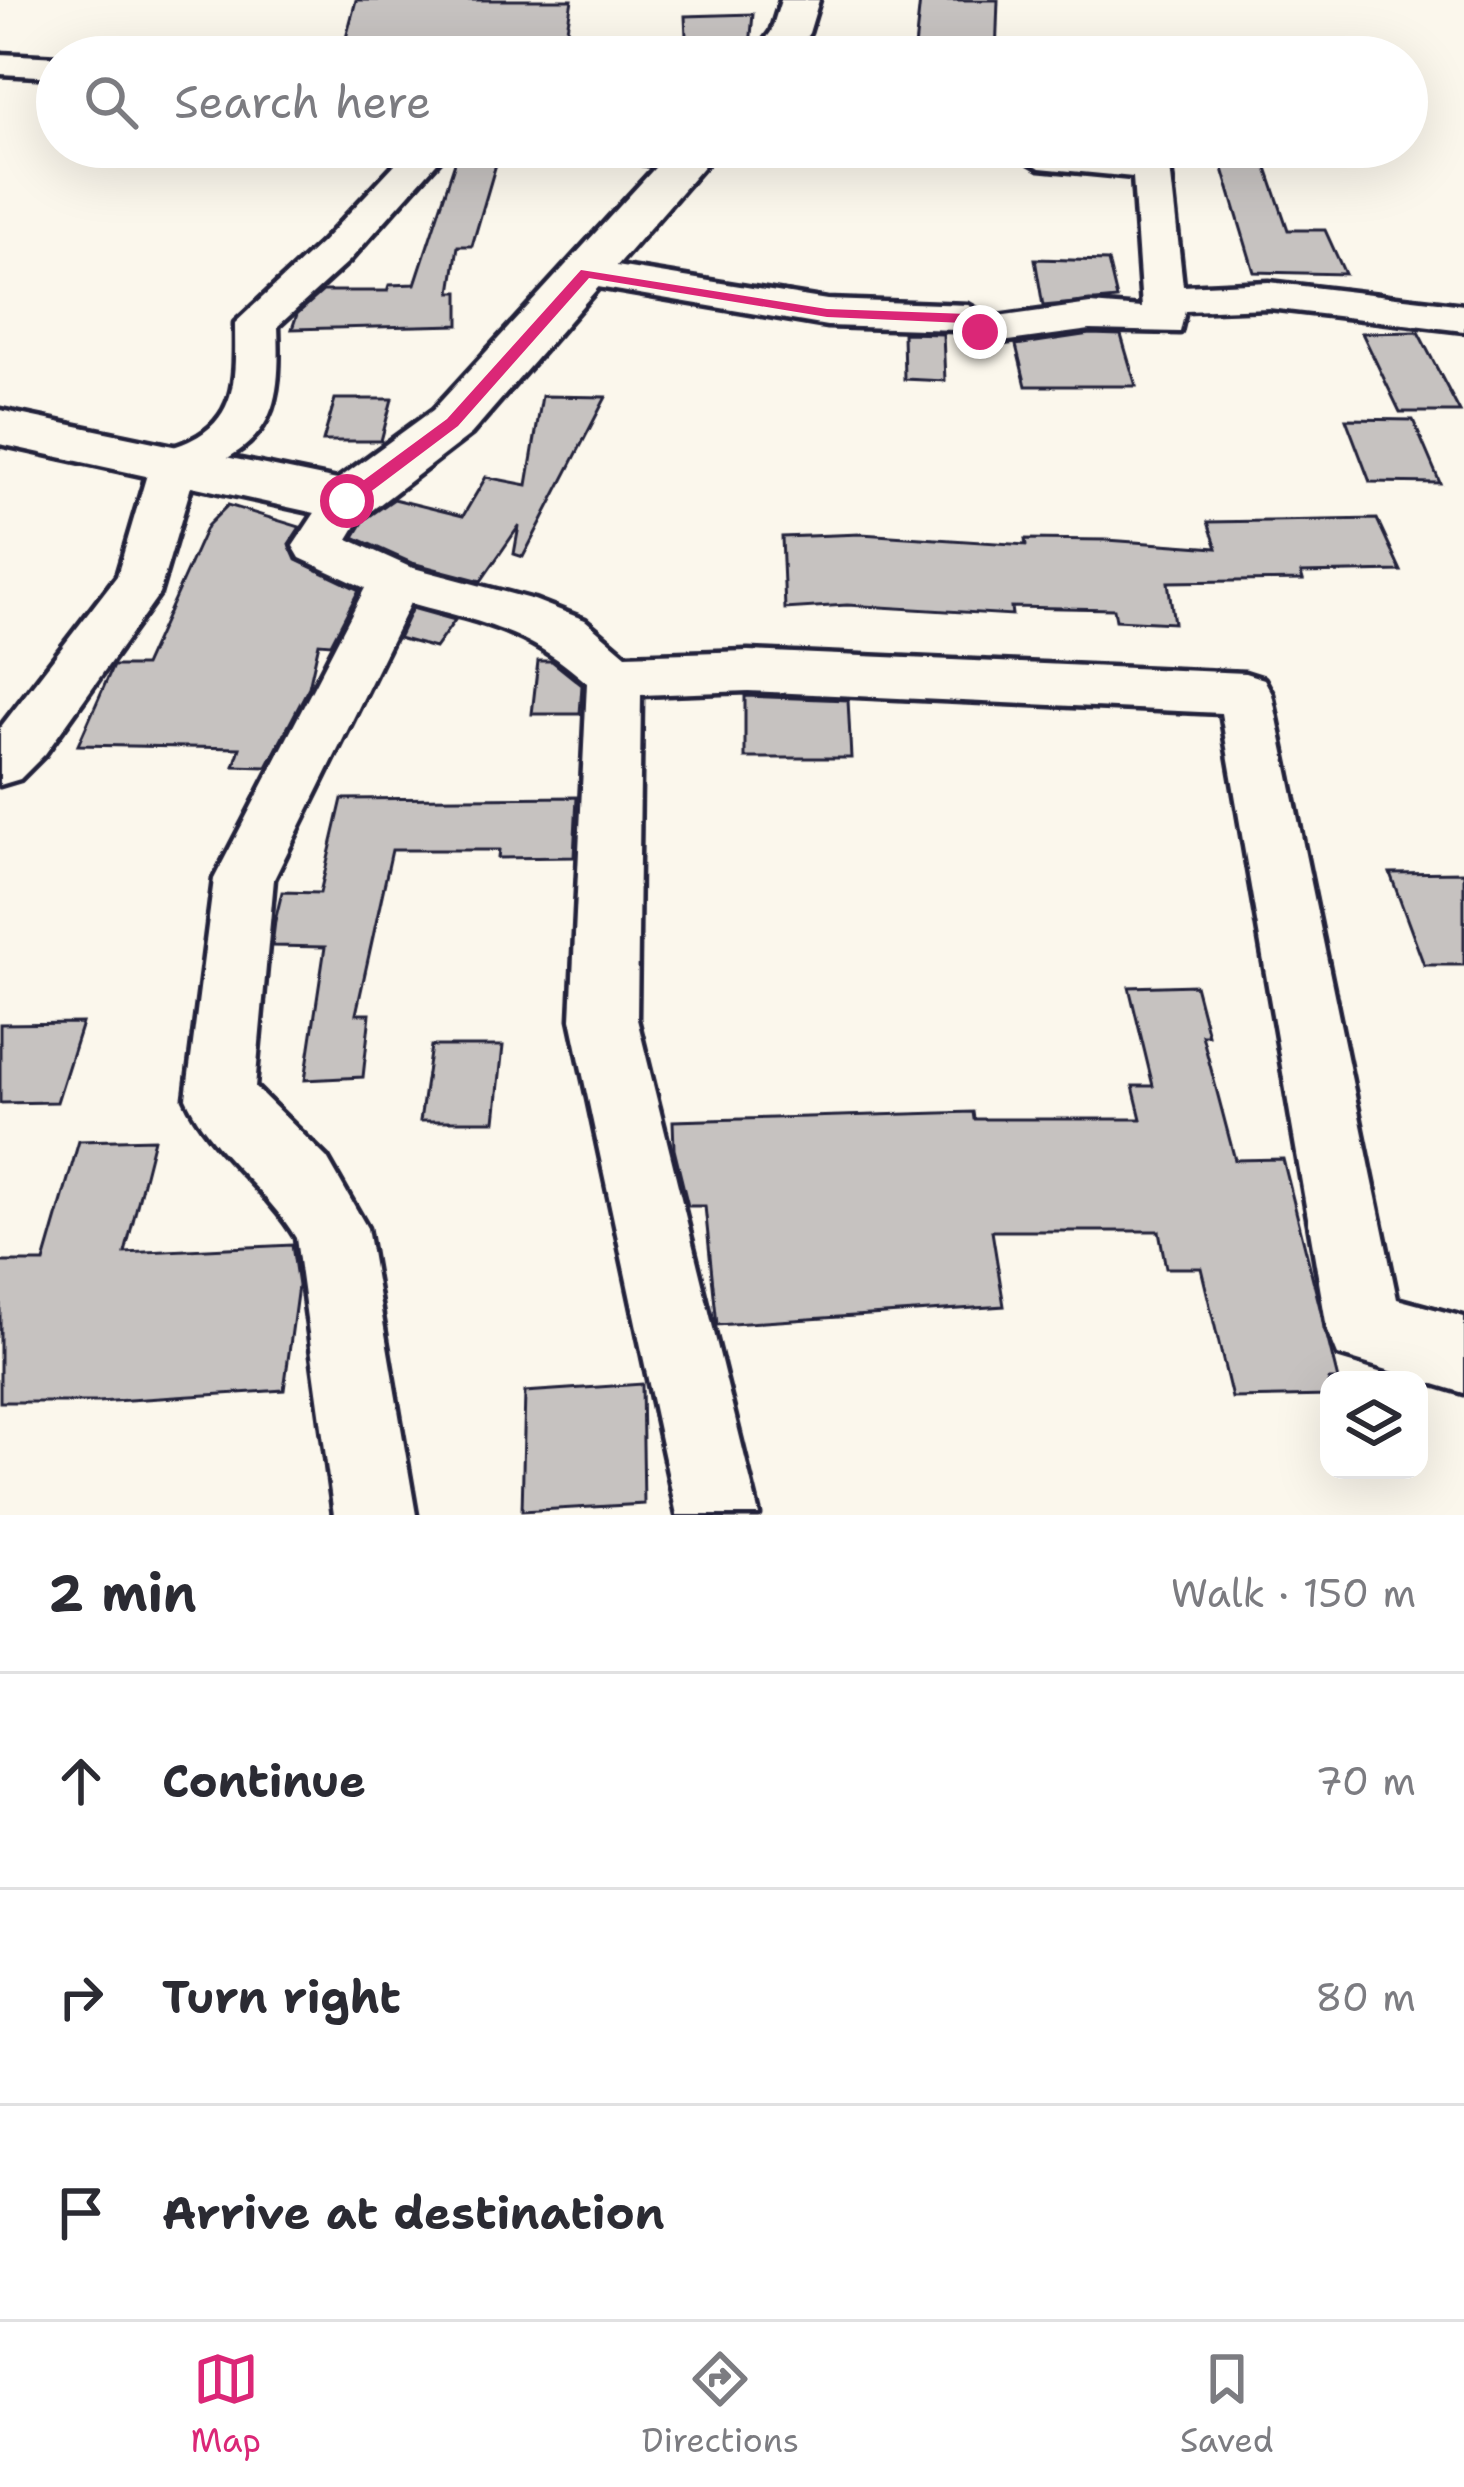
<!DOCTYPE html>
<html lang="en">
<head>
<meta charset="utf-8">
<style>
	:root { --surface:#fff; --page:#f7f7f7; --text:#2b2b33; --muted:#7c7c81; --line:#e1e1e2; --accent:#db2777 }
	body { margin:0; font-family:"Shantell Sans",sans-serif; background:var(--page); color:var(--text) }
	.controls { position:absolute; right:36px; bottom:36px; display:grid; overflow:hidden; border-radius:24px; box-shadow:0 12px 48px #0002 }
	.controls button { width:108px; height:108px; display:grid; place-items:center; padding:0; border:0; border-bottom:3px solid var(--line); background:var(--surface); color:var(--text); font:60px sans-serif }
	.stop { position:absolute; width:36px; height:36px; margin:-27px; border:9px solid #db2777; border-radius:50%; background:#fff }
	.stop.end { background:#db2777; border-color:#fff; box-shadow:0 3px 12px #0008 }
	.list { margin:0; padding:0; list-style:none }
	h2 { display:flex; justify-content:space-between; align-items:center; height:156px; margin:0; padding:0 48px; font-size:51px }
	h2 small { font-size:39px; font-weight:400; color:var(--muted) }
	.list li { display:grid; grid-template-columns:78px 1fr auto; gap:36px; align-items:center; box-sizing:border-box; height:216px; padding:0 48px; border-top:3px solid var(--line) }
	.list b { display:block; font-size:45px; white-space:nowrap }
	.list em { font-size:39px; font-style:normal; color:var(--muted) }
	.icon { flex:none; width:66px; height:66px; fill:none; stroke:currentColor; stroke-width:2; stroke-linecap:round; stroke-linejoin:round }
	.map { position:relative; flex:none; width:1464px; height:1515px; overflow:hidden }
	.search { position:absolute; background:var(--surface); box-shadow:0 12px 48px #0002; left:36px; right:36px; top:36px; height:132px; display:flex; align-items:center; gap:30px; box-sizing:border-box; padding:0 42px; border-radius:66px; color:var(--muted); font-size:45px }
	.sheet { height:804px; background:var(--surface) }
	nav { display:flex; justify-content:space-around; align-items:center; box-sizing:border-box; height:168px; border-top:3px solid var(--line); background:var(--surface); font-size:33px; color:var(--muted) }
	nav a { display:grid; justify-items:center; gap:6px }
	nav .on { color:var(--accent) }
	.map>svg:first-child { display:block }
</style>
</head>
<body>
<div class="map">
<svg width="1464" height="1515" viewBox="0 0 1464 1515">
	<rect width="100%" height="100%" fill="#fbf7ec"/>
	<filter id="ink" filterUnits="userSpaceOnUse"><feTurbulence type="fractalNoise" baseFrequency=".00833" numOctaves="2"/><feDisplacementMap in="SourceGraphic" scale="24" xChannelSelector="R" yChannelSelector="G"/><feConvolveMatrix kernelMatrix="1 2 1 2 8 2 1 2 1" color-interpolation-filters="sRGB"/></filter>
	<g filter="url(#ink)">
		<g fill="#c6c2c0" stroke="#22223b" stroke-width="3">
			<polygon points="356,0 572,0 562,57 341,57"/>
			<polygon points="920,0 998,0 996,57 922,57 923,49 915,48"/>
			<polygon points="753,14 749,57 687,57 685,16"/>
			<polygon points="460,147 501,147 472,246 458,246 451,292 459,292 459,325 292,329 297,314 323,291 387,291 389,285 415,284"/>
			<polygon points="1218,152 1262,154 1288,230 1325,230 1345,274 1254,272"/>
			<polygon points="1035,259 1108,261 1117,299 1043,306"/>
			<polygon points="1418,332 1460,412 1400,412 1362,333"/>
			<polygon points="903,333 943,334 945,381 904,379"/>
			<polygon points="1090,334 1121,335 1136,386 1026,386 1016,345"/>
			<polygon points="542,396 606,397 523,557 514,554 519,526 481,581 412,563 354,537 365,519 394,499 463,516 486,477 527,485"/>
			<polygon points="335,399 392,399 381,441 323,441"/>
			<polygon points="1346,419 1413,420 1440,483 1370,482"/>
			<polygon points="228,505 300,527 289,544 296,560 359,590 331,644 319,643 309,687 267,767 234,766 240,748 78,745 113,666 144,666 207,526"/>
			<polygon points="1377,519 1401,571 1301,573 1303,580 1168,582 1174,623 1116,620 1114,609 1011,607 1012,615 847,605 785,609 782,537 861,534 1026,545 1025,539 1107,540 1217,548 1208,522"/>
			<polygon points="412,608 455,620 435,648 398,638"/>
			<polygon points="538,661 552,661 582,685 580,714 532,714"/>
			<polygon points="745,696 848,700 851,758 745,758"/>
			<polygon points="577,797 574,857 498,858 499,850 392,850 356,1014 370,1014 363,1077 305,1080 325,947 272,946 275,921 282,892 320,893 342,799"/>
			<polygon points="1464,872 1464,965 1424,965 1390,873"/>
			<polygon points="1195,985 1208,1035 1202,1035 1235,1160 1283,1159 1338,1380 1329,1380 1329,1396 1232,1398 1201,1268 1166,1268 1159,1231 992,1231 1004,1306 717,1325 705,1206 688,1206 674,1149 673,1121 973,1112 974,1119 1141,1119 1133,1086 1153,1086 1129,987"/>
			<polygon points="82,1023 57,1102 0,1103 0,1024"/>
			<polygon points="431,1046 503,1046 495,1121 420,1121"/>
			<polygon points="154,1139 125,1253 292,1245 298,1286 284,1390 98,1402 0,1402 0,1262 44,1262 79,1141"/>
			<polygon points="642,1384 644,1504 522,1511 525,1392"/>
		</g>
		<g fill="none" stroke-linecap="round" stroke-linejoin="round">
			<g stroke="#22223b" stroke-width="9">
				<g id="street">
					<polygon points="0,54 59,57 57,77 0,74"/>
					<path d="M411,147H451L349,261L278,326C281,406 275,442 195,473L159,594L45,754L20,779L0,785V728L117,576L150,464C160,449 175,448 191,440C240,416 235,372 235,323L321,243Z"/>
					<path d="M607,147H699L709,156C694,175 621,165 607,147Z"/>
					<polygon points="1054,147 1164,159 1170,167 1183,286 1269,282 1464,305 1464,331 1269,308 1185,311 1180,332 1090,330 980,345 965,341 956,330 827,326 586,285 571,282 565,273 571,264 586,261 827,300 968,305 991,318 1090,304 1142,308 1133,177 1040,168 1021,157 1027,149"/>
					<path d="M347,485L364,490L371,501L348,539L410,567L534,600L585,620L626,655L748,651L1245,673L1264,679L1272,694L1397,1299L1464,1317V1393L1338,1355L1327,1328L1221,713L748,691L641,695L637,1019L759,1515H677L571,1019L587,683C528,630 484,623 410,603L274,879L255,1087L327,1158L367,1228L416,1515H334L296,1238C266,1187 210,1152 186,1098L214,879L365,588L300,558L293,546L330,490Z"/>
				</g>
			</g>
			<g stroke="#22223b" stroke-width="9">
				<g id="secondary">
					<polygon points="781,0 819,0 809,33 793,57 753,57 771,32"/>
					<polygon points="674,147 720,147 471,434 367,514 347,520 0,444 0,410 337,480 433,410"/>
				</g>
			</g>
			<use href="#street" fill="#fbf7ec" fill-rule="evenodd"/>
			<use href="#secondary" fill="#fbf7ec" fill-rule="evenodd"/>
		</g>
	</g>
	<polygon fill="#db2777" points="581,270 827,309 968,314 987,332 974,335 964,323 827,317 589,278 458,426 353,505 341,505 341,497 447,419"/>
</svg>
<div class="controls">
<button><svg class="icon" aria-label="layers" viewBox="0 0 24 24"><path d="M12 4l9 5-9 5-9-5zM3 14l9 5 9-5"/></svg></button>
</div>
<div class="stop" style="left:347px;top:501px"></div>
<div class="stop end" style="left:980px;top:332px"></div>
<div class="search"><svg class="icon" aria-label="search" viewBox="0 0 24 24"><circle cx="10" cy="10" r="6"/><path d="M15 15l6 6"/></svg>Search here</div>
</div>
<section class="sheet">
<h2>2 min<small>Walk · 150 m</small></h2>
<ul class="list">
<li><svg class="icon" aria-label="ahead" viewBox="0 0 24 24"><path d="M12 20V5M6 11l6-6 6 6"/></svg><div><b>Continue</b></div><em>70 m</em></li>
<li><svg class="icon" aria-label="right" viewBox="0 0 24 24"><path d="M7 20v-9h11M14 6l5 5-5 5"/></svg><div><b>Turn right</b></div><em>80 m</em></li>
<li><svg class="icon" aria-label="arrive" viewBox="0 0 24 24"><path d="M6 21V4h12l-3 4 3 4H6"/></svg><div><b>Arrive at destination</b></div></li>
</ul>
</section>
<nav>
<a class="on"><svg class="icon" aria-label="map" viewBox="0 0 24 24"><path d="M3 6l6-2 6 2 6-2v14l-6 2-6-2-6 2zM9 4v14M15 6v14"/></svg>Map</a>
<a><svg class="icon" aria-label="directions" viewBox="0 0 24 24"><path d="M12 3l9 9-9 9-9-9zM9 14v-3h6M13 9l2 2-2 2"/></svg>Directions</a>
<a><svg class="icon" aria-label="saved" viewBox="0 0 24 24"><path d="M7 4h10v16l-5-4-5 4z"/></svg>Saved</a>
</nav>
</body>
</html>
